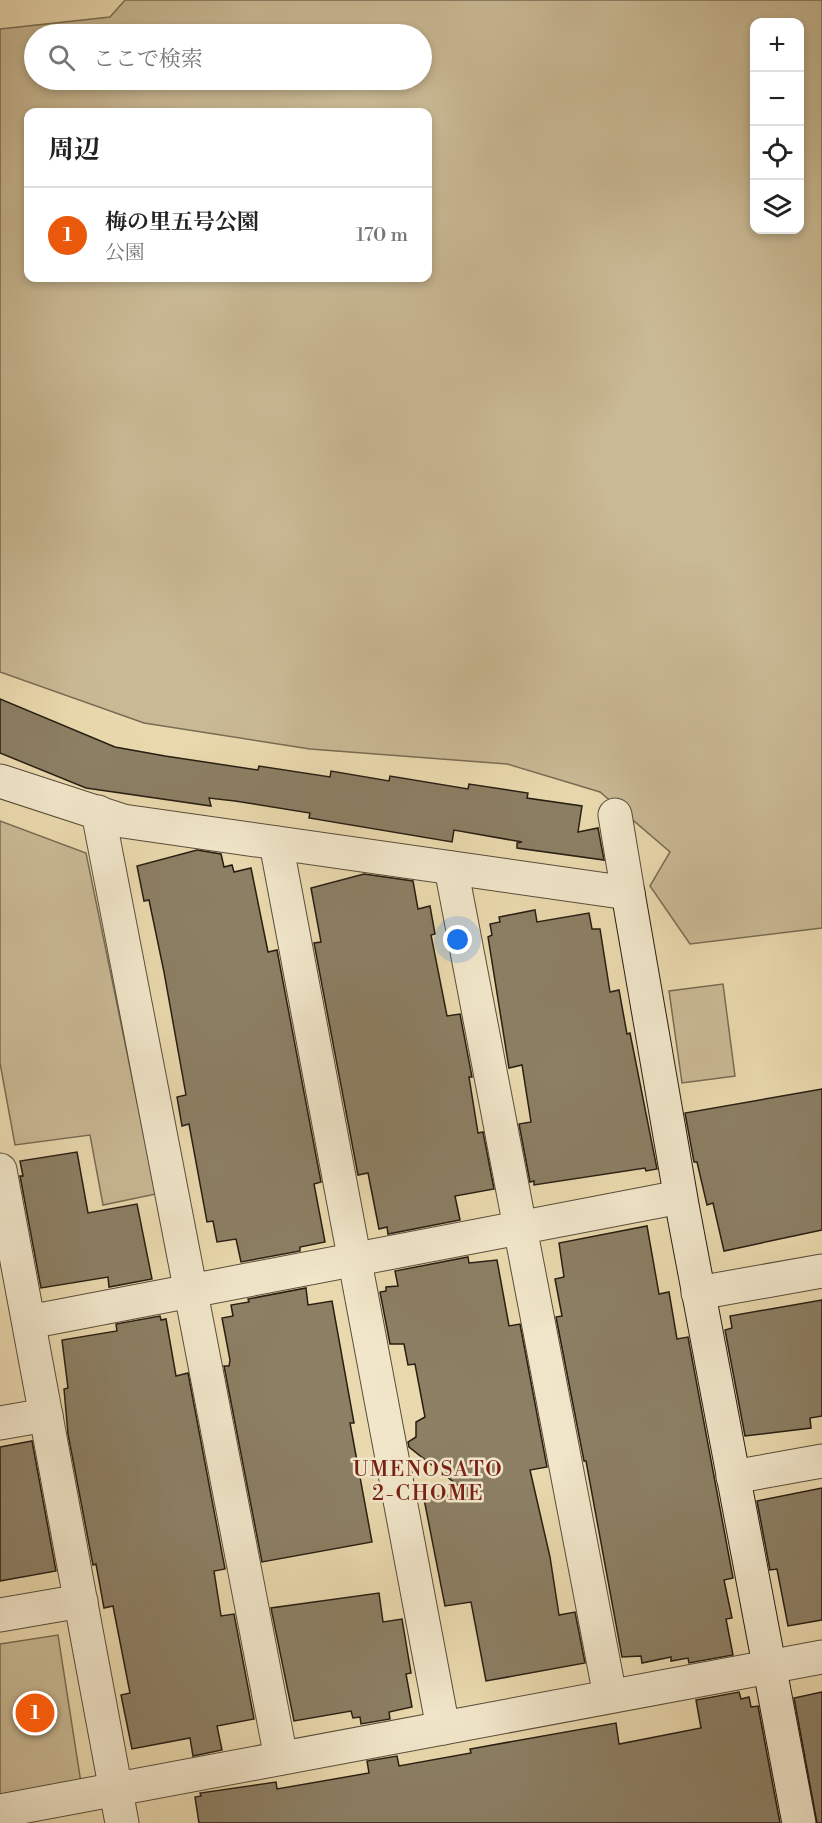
<!DOCTYPE html>
<html lang="ja">
<head>
<meta charset="utf-8">
<style>
	:root { --surface:#fff; --page:#f6f6f6; --text:#222; --muted:#767676; --line:#e0e0e0; --accent:#ea580c }
	body { margin:0; font-family:"Libre Bodoni","Noto Serif JP",serif; background:var(--page); color:var(--text) }
	.controls { position:absolute; right:18px; top:18px; display:grid; overflow:hidden; border-radius:12px; box-shadow:0 3px 9px #0003 }
	.controls button { width:54px; height:54px; display:grid; place-items:center; padding:0; border:0; border-bottom:2px solid var(--line); background:var(--surface); color:var(--text); font:30px sans-serif }
	.you { position:absolute; left:458px; top:940px; width:21px; height:21px; margin:-15px; border:4px solid #fff; border-radius:50%; background:#1a73e8; box-shadow:0 0 0 9px #1a73e833 }
	.badge { display:grid; place-items:center; width:39px; height:39px; border-radius:50%; background:var(--accent); color:#fff; font-size:20px; font-weight:700 }
	.pin { position:absolute; translate:-50% -50%; border:3px solid #fff; box-shadow:0 2px 6px #0006 }
	.list { margin:0; padding:0; list-style:none }
	h2 { display:flex; justify-content:space-between; align-items:center; height:78px; margin:0; padding:0 24px; font-size:26px }
	h2 small { font-size:20px; font-weight:400; color:var(--muted) }
	.list li { display:grid; grid-template-columns:39px 1fr auto; gap:18px; align-items:center; box-sizing:border-box; height:96px; padding:0 24px; border-top:2px solid var(--line) }
	.list b { display:block; font-size:22px; white-space:nowrap }
	.list p { margin:0; font-size:20px; white-space:nowrap; color:var(--muted) }
	.list em { font-size:20px; font-style:normal; color:var(--muted) }
	.icon { flex:none; width:33px; height:33px; fill:none; stroke:currentColor; stroke-width:2; stroke-linecap:round; stroke-linejoin:round }
	.map { position:relative; flex:none; width:822px; height:1823px; overflow:hidden }
	.search { position:absolute; background:var(--surface); box-shadow:0 3px 9px #0003; left:24px; top:24px; width:408px; height:66px; display:flex; align-items:center; gap:15px; box-sizing:border-box; padding:0 21px; border-radius:33px; color:var(--muted); font-size:22px }
	.panel { position:absolute; background:var(--surface); box-shadow:0 3px 9px #0003; left:24px; top:108px; width:408px; height:174px; border-radius:12px }
	.map>svg:first-child { display:block }
</style>
</head>
<body>
<div class="map">
<svg width="822" height="1823" viewBox="0 0 822 1823">
	<rect width="100%" height="100%" fill="#ead9ae"/>
	<filter id="stains"><feTurbulence type="fractalNoise" baseFrequency=".00333" numOctaves="4"/><feColorMatrix values="0 0 0 0 .2 0 0 0 0 .09 0 0 0 0 .02 0 0 0 .5 -.17"/></filter>
	<radialGradient id="worn" r=".72"><stop offset=".6" stop-color="#630" stop-opacity="0"/><stop offset="1" stop-color="#630" stop-opacity=".3"/></radialGradient>
	<g fill="#c9b994" stroke="#786c54" stroke-width="1.5" fill-rule="evenodd">
		<path d="M125,0H822V928L690,944L650,886L670,852L600,792L507,764L310,749L144,723L0,672V29L110,17ZM754,22H800V230H754ZM34,34H422V80H34ZM28,112H428V278H28Z"/>
		<polygon points="0,821 86,853 156,1194 103,1205 90,1135 15,1145 0,1063"/>
		<polygon points="723,984 735,1076 682,1083 669,991"/>
		<polygon points="58,1635 81,1783 0,1795 0,1644"/>
	</g>
	<g fill="#8c7f64" stroke="#271e13" stroke-width="1.5">
		<polygon points="0,699 115,747 165,756 258,770 259,766 330,777 331,771 389,781 390,776 468,789 469,784 528,793 527,798 582,806 578,832 598,828 604,860 517,848 517,843 522,842 454,830 452,842 309,818 310,813 235,801 209,798 211,806 86,788 0,753"/>
		<polygon points="197,850 221,854 224,867 232,865 234,872 251,868 268,952 277,950 321,1182 314,1184 325,1242 300,1247 300,1251 241,1262 236,1239 217,1242 213,1221 207,1222 189,1124 182,1126 177,1097 186,1095 164,972 149,900 144,901 137,866"/>
		<polygon points="364,874 413,881 418,909 430,906 435,934 431,935 447,1016 460,1014 472,1077 469,1077 478,1133 483,1132 494,1189 455,1196 460,1220 388,1234 387,1227 379,1229 368,1173 358,1175 314,943 321,942 311,888"/>
		<polygon points="535,910 537,922 589,913 592,929 600,929 610,992 619,990 627,1034 630,1033 657,1169 646,1171 645,1168 534,1185 534,1181 530,1182 519,1124 531,1122 522,1065 509,1068 488,937 492,935 490,924 500,922 499,917"/>
		<polygon points="822,1089 822,1230 724,1251 713,1203 707,1205 697,1162 694,1162 685,1113"/>
		<polygon points="77,1152 88,1213 137,1204 152,1279 109,1287 108,1277 41,1288 20,1176 23,1176 20,1161"/>
		<polygon points="647,1226 659,1294 669,1292 677,1339 688,1337 733,1578 724,1580 732,1618 726,1619 733,1655 689,1663 688,1658 671,1661 671,1657 642,1663 641,1656 622,1657 586,1461 584,1461 556,1317 562,1316 555,1279 564,1277 559,1243"/>
		<polygon points="468,1257 469,1263 497,1260 509,1326 520,1324 547,1467 530,1470 550,1557 559,1615 575,1612 585,1663 486,1681 471,1602 445,1606 424,1499 465,1491 409,1447 408,1442 416,1437 416,1422 425,1417 415,1364 408,1365 404,1344 390,1344 380,1292 386,1291 386,1287 398,1286 395,1271"/>
		<polygon points="306,1288 308,1305 332,1301 354,1423 350,1423 372,1542 262,1562 224,1366 229,1366 230,1360 222,1318 233,1316 231,1305 249,1302 248,1299"/>
		<polygon points="822,1300 822,1416 810,1418 811,1428 745,1436 725,1330 732,1328 730,1316"/>
		<polygon points="160,1316 161,1320 166,1319 176,1376 188,1373 225,1569 214,1571 221,1616 234,1614 254,1719 217,1726 222,1750 193,1756 190,1738 132,1749 121,1695 130,1693 113,1606 104,1608 96,1564 93,1565 68,1434 64,1389 68,1388 62,1340 117,1331 116,1324"/>
		<polygon points="32,1441 56,1571 0,1581 0,1447"/>
		<polygon points="822,1488 822,1620 788,1626 777,1569 770,1570 757,1501"/>
		<polygon points="379,1593 383,1622 402,1619 411,1673 406,1674 412,1707 389,1712 390,1719 361,1724 360,1717 353,1718 351,1711 294,1721 271,1608"/>
		<polygon points="739,1692 741,1699 749,1697 751,1707 758,1706 780,1823 199,1823 195,1797 201,1796 200,1793 276,1782 277,1789 369,1773 367,1761 397,1756 399,1766 471,1753 470,1749 616,1723 619,1744 701,1728 696,1700"/>
		<polygon points="822,1692 822,1823 817,1823 794,1698"/>
	</g>
	<g fill="none" stroke-linecap="round" stroke-linejoin="round">
		<g stroke="#584d3a" stroke-width="35">
			<g id="street">
				<polyline points="0,781 123,821 628,893 615,815"/>
				<polyline points="98,812 281,1758"/>
				<polyline points="276,843 443,1728"/>
				<polyline points="451,868 610,1696"/>
				<polyline points="0,1170 122,1823"/>
				<polyline points="698,1293 822,1271"/>
				<polyline points="29,1322 680,1197"/>
				<polyline points="0,1423 46,1415"/>
				<polyline points="733,1477 822,1461"/>
				<polyline points="0,1615 81,1601"/>
				<polyline points="0,1811 822,1657"/>
			</g>
		</g>
		<g stroke="#271e13" stroke-width="35">
			<polyline id="secondary" points="628,893 682,1205 799,1823"/>
		</g>
		<use href="#street" stroke="#f1e6ca" stroke-width="33"/>
		<use href="#secondary" stroke="#f1e6ca" stroke-width="33"/>
	</g>
	<g text-anchor="middle" stroke-width="5" stroke-linejoin="round" paint-order="stroke">
		<g font-size="21" letter-spacing="1.5" fill="#7a1f14" stroke="#f1e6ca">
			<text x="428" y="1476">UMENOSATO<tspan x="428" dy="24">2-CHOME</tspan></text>
		</g>
	</g>
	<rect width="100%" height="100%" filter="url(#stains)"/>
	<rect width="100%" height="100%" fill="url(#worn)"/>
</svg>
<div class="controls">
<button>+</button>
<button>−</button>
<button><svg class="icon" aria-label="locate" viewBox="0 0 24 24"><circle cx="12" cy="12" r="6"/><path d="M12 2v4M12 18v4M2 12h4M18 12h4"/></svg></button>
<button><svg class="icon" aria-label="layers" viewBox="0 0 24 24"><path d="M12 4l9 5-9 5-9-5zM3 14l9 5 9-5"/></svg></button>
</div>
<div class="you"></div>
<div class="pin badge" style="left:35px;top:1713px">1</div>
<div class="search"><svg class="icon" aria-label="search" viewBox="0 0 24 24"><circle cx="10" cy="10" r="6"/><path d="M15 15l6 6"/></svg>ここで検索</div>
<section class="panel">
<h2>周辺<small></small></h2>
<ul class="list">
<li><span class="badge">1</span><div><b>梅の里五号公園</b><p>公園</p></div><em>170 m</em></li>
</ul>
</section>
</div>
</body>
</html>
